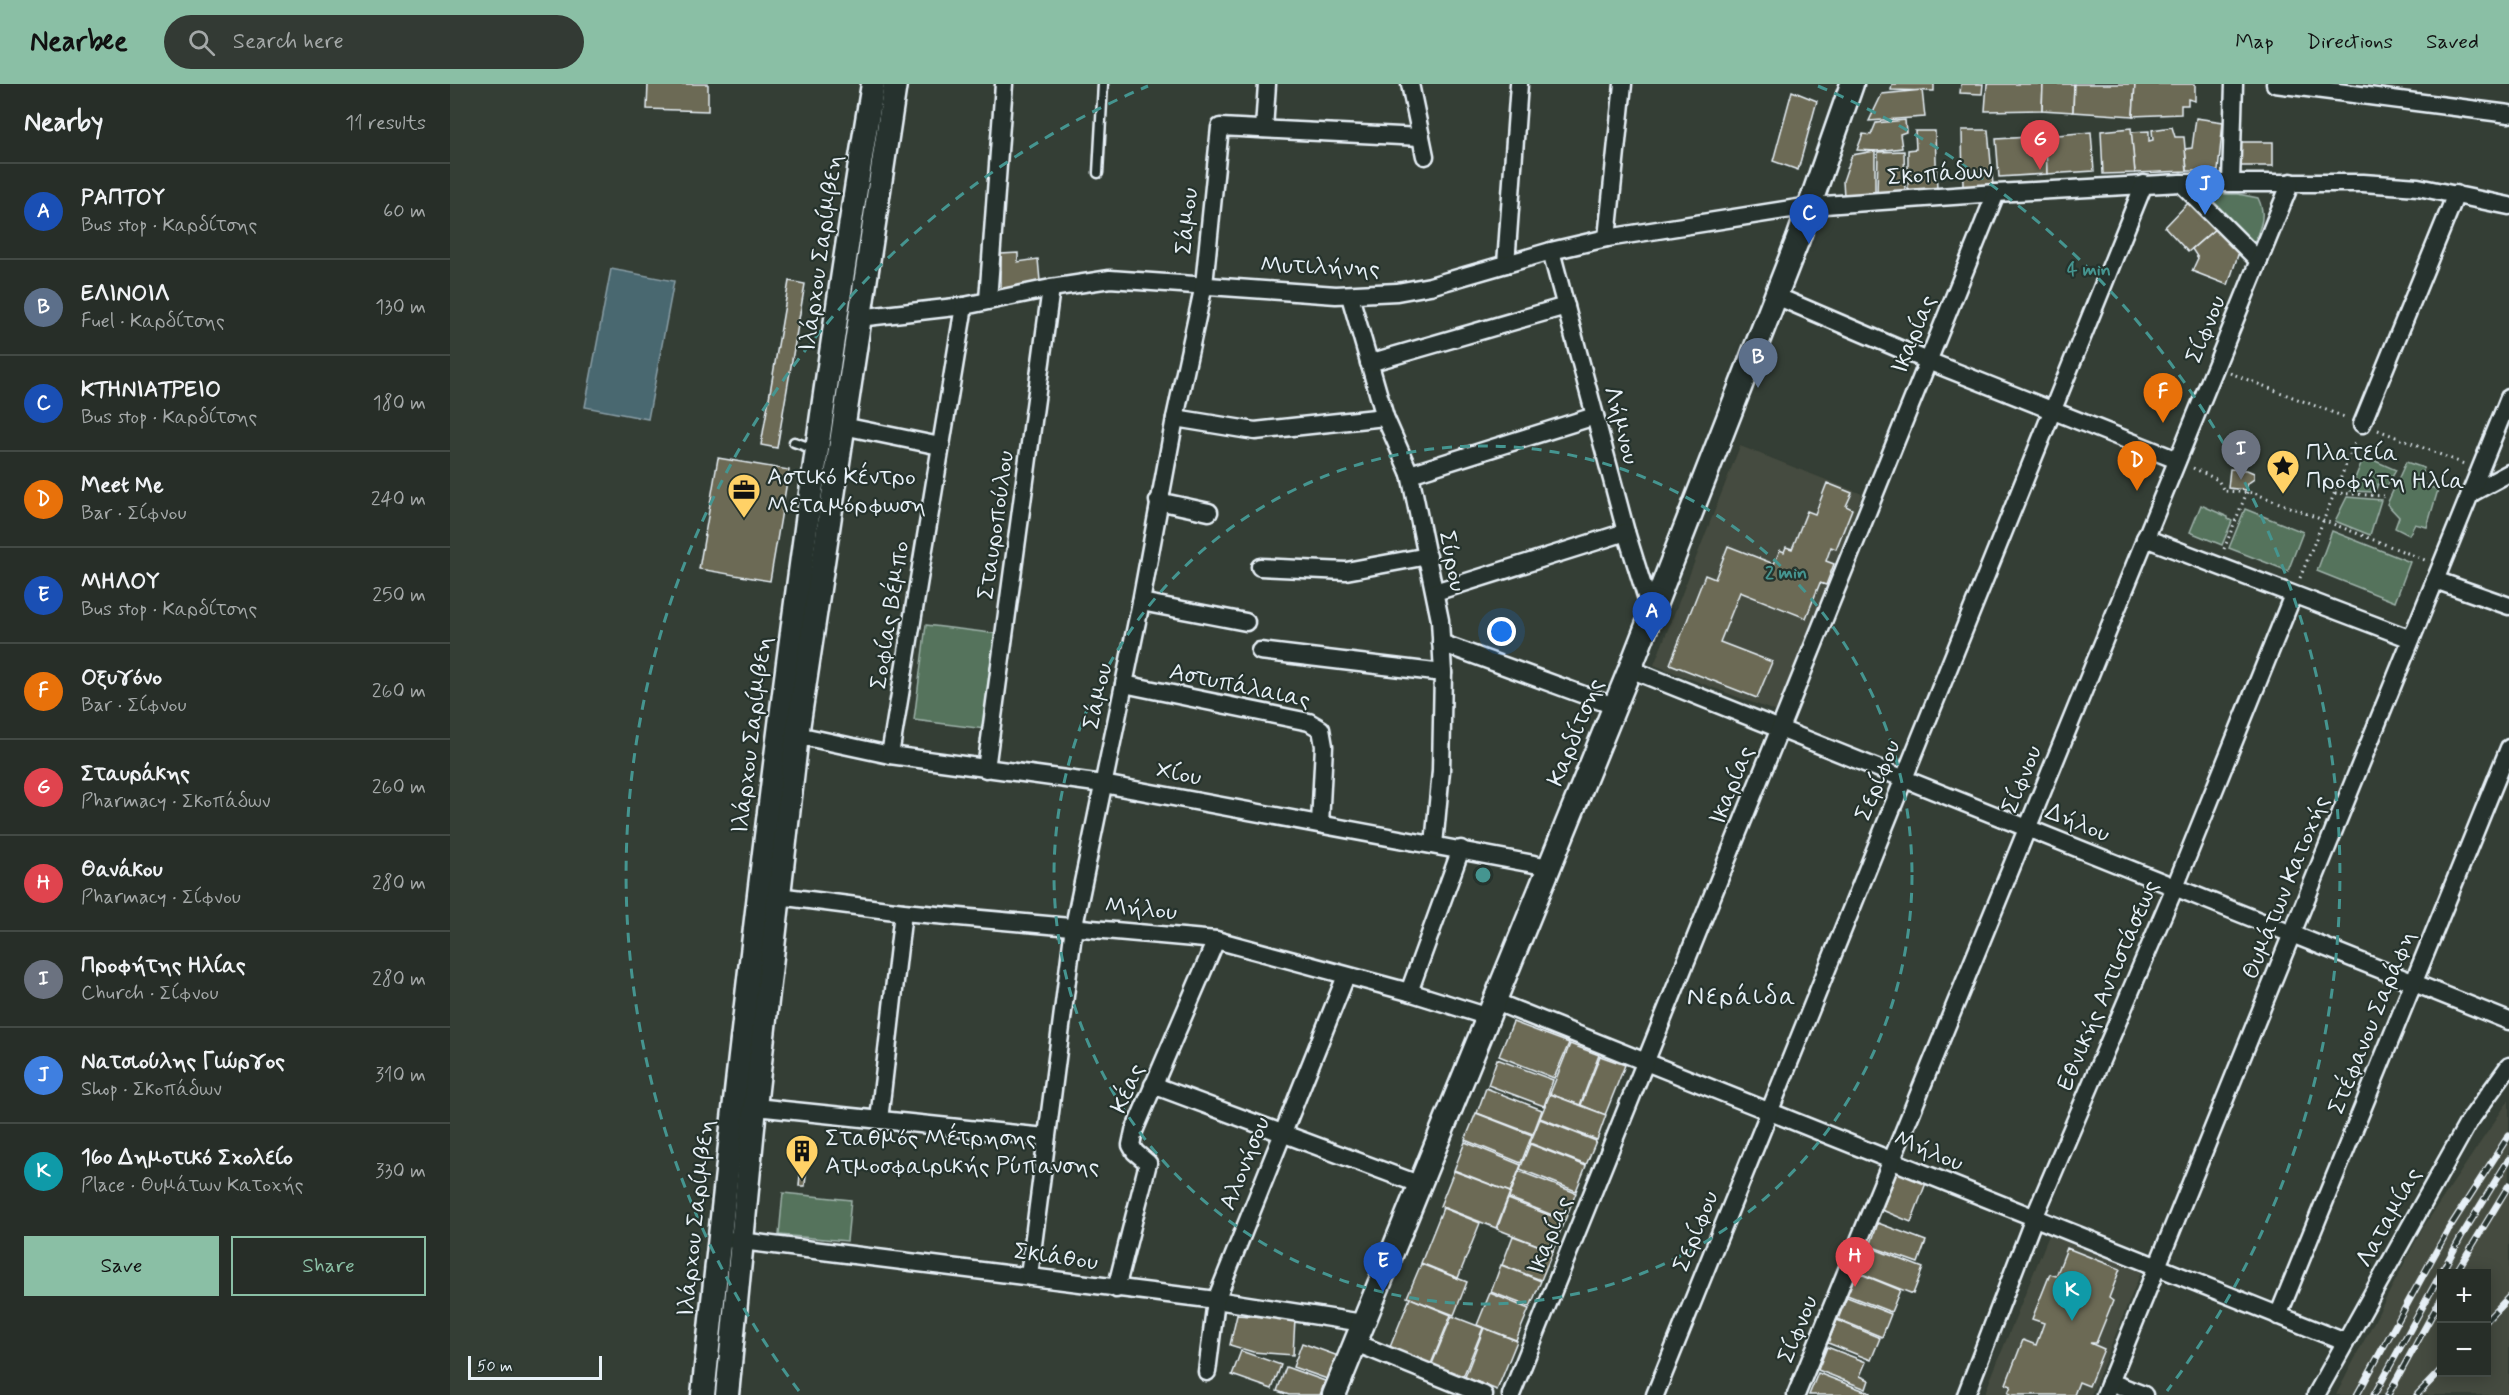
<!DOCTYPE html>
<html lang="en">
<head>
<meta charset="utf-8">
<style>
	:root { --surface:#272e28; --page:#333a34; --text:#f1f3f6; --muted:#a4a8a8; --line:#434a45; --accent:#8abfa5 }
	body { margin:0; font-family:Mynerve,sans-serif; background:var(--page); color:var(--text) }
	.controls { position:absolute; right:18px; bottom:18px; display:grid; overflow:hidden; border-radius:0px; box-shadow:0 3px 15px #0003 }
	.controls button { width:54px; height:54px; display:grid; place-items:center; padding:0; border:0; border-bottom:2px solid var(--line); background:var(--surface); color:var(--text); font:30px sans-serif }
	.scale { position:absolute; left:18px; bottom:15px; width:134px; box-sizing:border-box; padding-left:6px; border:3px solid #e8f1f8; border-top:0; font-size:16px; line-height:21px; white-space:nowrap; color:#e8f1f8; -webkit-text-stroke:4px #26332d; paint-order:stroke }
	.you { position:absolute; left:1052px; top:548px; width:21px; height:21px; margin:-15px; border:4px solid #fff; border-radius:50%; background:#1a73e8; box-shadow:0 0 0 9px #1a73e833 }
	.badge { display:grid; place-items:center; width:39px; height:39px; border-radius:50%; background:var(--accent); color:#fff; font-size:20px; font-weight:700 }
	.pin { position:absolute; translate:-50% -50px; filter:drop-shadow(0 2px 3px #0008) }
	.pin::after { content:''; position:absolute; top:32px; width:21px; height:18px; background:inherit; clip-path:polygon(0 0,100% 0,50% 100%) }
	.list { margin:0; padding:0; list-style:none }
	h2 { display:flex; justify-content:space-between; align-items:center; height:78px; margin:0; padding:0 24px; font-size:26px }
	h2 small { font-size:20px; font-weight:400; color:var(--muted) }
	.list li { display:grid; grid-template-columns:39px 1fr auto; gap:18px; align-items:center; box-sizing:border-box; height:96px; padding:0 24px; border-top:2px solid var(--line) }
	.list b { display:block; font-size:22px; white-space:nowrap }
	.list p { margin:0; font-size:20px; white-space:nowrap; color:var(--muted) }
	.list em { font-size:20px; font-style:normal; color:var(--muted) }
	.actions { display:flex; gap:12px; padding:18px 24px }
	.actions a { flex:1; padding:14px 0; border:2px solid var(--accent); border-radius:0px; text-align:center; font-size:21px; color:var(--accent) }
	.actions .main { background:var(--accent); color:#111 }
	.icon { flex:none; width:33px; height:33px; fill:none; stroke:currentColor; stroke-width:2; stroke-linecap:round; stroke-linejoin:round }
	.map { position:relative; flex:none; width:2059px; height:1311px; overflow:hidden }
	header { display:flex; align-items:center; gap:36px; box-sizing:border-box; height:84px; padding:0 30px; background:var(--accent); color:#111 }
	header strong { font-size:28px }
	nav { display:flex; gap:33px; margin-inline-start:auto; font-size:21px }
	.search { width:420px; height:54px; background:var(--page); display:flex; align-items:center; gap:15px; box-sizing:border-box; padding:0 21px; border-radius:33px; color:var(--muted); font-size:22px }
	main { display:flex }
	aside { flex:1; background:var(--surface) }
	.map>svg:first-child { display:block }
</style>
</head>
<body>
<header>
<strong>Nearbee</strong>
<div class="search"><svg class="icon" aria-label="search" viewBox="0 0 24 24"><circle cx="10" cy="10" r="6"/><path d="M15 15l6 6"/></svg>Search here</div>
<nav><a>Map</a><a>Directions</a><a>Saved</a></nav>
</header>
<main>
<aside>
<h2>Nearby<small>11 results</small></h2>
<ul class="list">
<li><span class="badge" style="background:#1a4fb4">A</span><div><b>ΡΑΠΤΟΥ</b><p>Bus stop · Καρδίτσης</p></div><em>60 m</em></li>
<li><span class="badge" style="background:#5c6f8a">B</span><div><b>ΕΛΙΝΟΙΛ</b><p>Fuel · Καρδίτσης</p></div><em>130 m</em></li>
<li><span class="badge" style="background:#1a4fb4">C</span><div><b>ΚΤΗΝΙΑΤΡΕΙΟ</b><p>Bus stop · Καρδίτσης</p></div><em>180 m</em></li>
<li><span class="badge" style="background:#e8710a">D</span><div><b>Meet Me</b><p>Bar · Σίφνου</p></div><em>240 m</em></li>
<li><span class="badge" style="background:#1a4fb4">E</span><div><b>ΜΗΛΟΥ</b><p>Bus stop · Καρδίτσης</p></div><em>250 m</em></li>
<li><span class="badge" style="background:#e8710a">F</span><div><b>Οξυγόνο</b><p>Bar · Σίφνου</p></div><em>260 m</em></li>
<li><span class="badge" style="background:#e0444e">G</span><div><b>Σταυράκης</b><p>Pharmacy · Σκοπάδων</p></div><em>260 m</em></li>
<li><span class="badge" style="background:#e0444e">H</span><div><b>Θανάκου</b><p>Pharmacy · Σίφνου</p></div><em>280 m</em></li>
<li><span class="badge" style="background:#6b7280">I</span><div><b>Προφήτης Ηλίας</b><p>Church · Σίφνου</p></div><em>280 m</em></li>
<li><span class="badge" style="background:#3f7fe0">J</span><div><b>Νατσιούλης Γιώργος</b><p>Shop · Σκοπάδων</p></div><em>310 m</em></li>
<li><span class="badge" style="background:#0f9aa8">K</span><div><b>16o Δημοτικό Σχολείο</b><p>Place · Θυμάτων Κατοχής</p></div><em>330 m</em></li>
</ul>
<div class="actions"><a class="main">Save</a><a>Share</a></div>
</aside>
<div class="map">
<svg width="2059" height="1311" viewBox="0 0 2059 1311">
	<rect width="100%" height="100%" fill="#343e35"/>
	<filter id="ink" filterUnits="userSpaceOnUse"><feTurbulence type="fractalNoise" baseFrequency=".0167" numOctaves="2"/><feDisplacementMap in="SourceGraphic" scale="12" xChannelSelector="R" yChannelSelector="G"/><feConvolveMatrix kernelMatrix="1 2 1 2 8 2 1 2 1" color-interpolation-filters="sRGB"/></filter>
	<g filter="url(#ink)">
		<g fill="#454b3f" fill-rule="evenodd">
			<polygon points="1290,362 1412,410 1327,628 1204,581"/>
			<path d="M2059,1016V1311H1886L1972,1145ZM1992,1190H2036V1288H1992Z"/>
			<polygon points="1599,1151 1691,1188 1641,1311 1534,1311"/>
		</g>
		<g fill="#55735c" stroke="#9eb2aa" stroke-width="1.5">
			<path d="M1752,110H1788L1808,114C1817,132 1810,144 1803,161Z"/>
			<polygon points="1914,372 1946,386 1937,402 1928,400 1925,408 1900,407"/>
			<polygon points="1956,378 1974,384 1969,398 1988,406 1977,443 1965,440 1959,451 1945,444 1949,433 1937,420"/>
			<polygon points="1897,413 1931,416 1920,451 1885,437"/>
			<polygon points="1751,421 1778,433 1778,435 1782,437 1772,461 1740,448"/>
			<polygon points="1795,425 1853,448 1838,487 1779,464"/>
			<polygon points="1882,447 1960,478 1945,518 1867,487"/>
			<polygon points="476,541 549,550 535,645 464,636"/>
			<polygon points="333,1109 401,1116 397,1157 329,1151"/>
		</g>
		<polygon fill="#4a6770" stroke="#899ea6" stroke-width="1.5" points="161,185 224,197 198,335 135,323"/>
		<g fill="#6c6a55" stroke="#e8f1f8" stroke-width="1.5">
			<polygon points="198,0 258,0 258,27 197,25"/>
			<polygon points="1442,0 1484,0 1484,7 1441,6"/>
			<polygon points="1511,0 1533,0 1532,10 1510,9"/>
			<polygon points="1537,0 1593,0 1592,26 1535,27"/>
			<polygon points="1593,0 1624,0 1623,28 1592,26"/>
			<polygon points="1624,0 1685,0 1683,32 1623,28"/>
			<polygon points="1685,0 1745,0 1745,17 1738,15 1738,21 1731,21 1731,30 1683,32"/>
			<polygon points="1472,6 1475,33 1419,37 1432,10"/>
			<polygon points="1342,7 1367,17 1348,86 1323,77"/>
			<polygon points="1746,34 1773,38 1768,87 1737,87 1735,65 1742,64"/>
			<polygon points="1455,36 1456,48 1450,50 1452,64 1427,67 1407,66 1413,50 1421,51 1426,39"/>
			<polygon points="1596,42 1597,90 1549,93 1546,55 1579,53 1579,43"/>
			<polygon points="1722,43 1725,53 1734,53 1737,87 1685,89 1681,48 1699,47 1699,57 1703,56 1702,46"/>
			<polygon points="1681,44 1685,89 1653,90 1651,47"/>
			<polygon points="1512,46 1538,46 1543,101 1513,102"/>
			<polygon points="1465,47 1485,47 1487,106 1458,108 1458,66 1466,65"/>
			<polygon points="1641,48 1644,87 1597,90 1596,52"/>
			<polygon points="1789,58 1823,58 1823,82 1788,82"/>
			<polygon points="1425,67 1425,110 1394,112 1393,97 1402,71"/>
			<polygon points="1454,67 1455,108 1427,110 1428,68"/>
			<polygon points="1738,119 1765,145 1738,168 1715,143"/>
			<polygon points="1765,145 1789,168 1778,201 1742,187 1748,174 1742,165"/>
			<polygon points="568,169 568,178 588,175 590,197 551,205 551,170"/>
			<polygon points="339,197 355,200 327,364 311,361"/>
			<polygon points="268,374 339,386 320,497 249,485"/>
			<polygon points="1780,385 1797,386 1804,389 1804,395 1797,400 1796,406 1778,404"/>
			<polygon points="1377,399 1402,409 1396,422 1402,425 1386,465 1381,463 1376,477 1384,480 1376,501 1370,499 1356,534 1290,508 1270,558 1322,578 1307,614 1220,580 1255,491 1265,495 1278,462 1324,480 1330,466 1334,468 1336,463 1342,465 1357,427 1365,430"/>
			<polygon points="1063,938 1119,959 1104,994 1049,972"/>
			<polygon points="1120,960 1149,971 1130,1021 1100,1010"/>
			<polygon points="1150,972 1175,981 1155,1031 1131,1021"/>
			<polygon points="1047,975 1103,996 1094,1022 1038,1001"/>
			<polygon points="1036,1004 1092,1026 1083,1050 1027,1029"/>
			<polygon points="1100,1010 1156,1031 1147,1056 1090,1034"/>
			<polygon points="1026,1029 1082,1051 1071,1079 1015,1056"/>
			<polygon points="1090,1035 1146,1057 1136,1081 1080,1059"/>
			<polygon points="1015,1058 1071,1081 1060,1108 1004,1086"/>
			<polygon points="1080,1060 1136,1082 1126,1107 1070,1085"/>
			<polygon points="1004,1087 1060,1108 1046,1144 990,1122"/>
			<polygon points="1069,1087 1126,1109 1115,1136 1059,1114"/>
			<polygon points="1447,1088 1476,1099 1461,1138 1432,1126"/>
			<polygon points="350,1090 356,1091 355,1102 349,1102"/>
			<polygon points="1058,1115 1114,1137 1103,1167 1047,1145"/>
			<polygon points="993,1124 1030,1139 1008,1194 971,1179"/>
			<polygon points="1428,1139 1476,1157 1468,1179 1420,1162"/>
			<polygon points="1063,1152 1103,1167 1091,1196 1052,1181"/>
			<polygon points="1417,1162 1473,1184 1463,1210 1407,1188"/>
			<polygon points="1617,1164 1670,1185 1659,1214 1663,1217 1646,1259 1640,1259 1654,1265 1639,1302 1629,1298 1624,1311 1563,1311 1558,1309 1561,1302 1556,1300 1573,1256 1586,1261 1594,1239 1582,1235 1600,1190 1606,1192"/>
			<polygon points="971,1180 1017,1198 1004,1231 957,1213"/>
			<polygon points="1051,1181 1091,1197 1080,1223 1041,1208"/>
			<polygon points="1406,1188 1450,1206 1441,1228 1397,1211"/>
			<polygon points="1040,1209 1079,1225 1066,1256 1027,1241"/>
			<polygon points="1397,1213 1441,1230 1432,1253 1388,1235"/>
			<polygon points="960,1214 1001,1231 981,1280 940,1263"/>
			<polygon points="787,1231 845,1235 843,1271 803,1268 780,1261"/>
			<polygon points="1002,1232 1033,1244 1013,1293 982,1280"/>
			<polygon points="1387,1236 1430,1254 1421,1276 1378,1259"/>
			<polygon points="1034,1244 1067,1257 1047,1306 1015,1293"/>
			<polygon points="852,1259 891,1273 883,1297 843,1283"/>
			<polygon points="1377,1263 1416,1278 1410,1292 1419,1296 1416,1305 1368,1286"/>
			<polygon points="791,1267 831,1281 822,1305 782,1291"/>
			<polygon points="836,1283 875,1297 870,1311 839,1311 827,1307"/>
			<polygon points="1368,1289 1420,1309 1419,1311 1359,1311"/>
		</g>
		<g fill="none" stroke-linecap="round" stroke-linejoin="round">
			<g stroke="#e8f1f8" stroke-width="13">
				<g id="lane">
					<polyline points="648,89 653,0"/>
					<polyline points="344,358 367,366"/>
				</g>
			</g>
			<g stroke="#e8f1f8" stroke-width="21">
				<g id="street">
					<polyline points="960,0 975,72"/>
					<polyline points="1825,0 2059,30"/>
					<polyline points="814,45 817,0"/>
					<polyline points="1781,98 1784,0"/>
					<polyline points="1731,99 1809,177"/>
					<polyline points="1157,154 1173,0"/>
					<polyline points="1101,167 1176,448 1201,528"/>
					<polyline points="1056,180 1069,0"/>
					<polyline points="900,212 935,333 960,390 990,536 993,589 991,687 984,761"/>
					<polyline points="1326,212 1478,277 1727,376"/>
					<polyline points="538,216 554,0"/>
					<polyline points="408,234 514,222 601,204 660,195 886,211 947,208 980,202 1101,167 1157,154 1360,122 1546,109 1731,99 1913,99 1968,103 2059,122"/>
					<polyline points="919,279 1116,222"/>
					<polyline points="725,334 805,347 935,333"/>
					<polyline points="1912,340 2006,110"/>
					<polyline points="393,342 490,362"/>
					<polyline points="960,390 1145,332"/>
					<polyline points="2020,410 2059,389"/>
					<polyline points="708,417 759,428"/>
					<polyline points="1695,454 1961,555"/>
					<polyline points="810,483 896,487 978,472"/>
					<polyline points="1985,496 2059,522"/>
					<polyline points="985,508 1176,448"/>
					<polyline points="691,518 796,538"/>
					<polyline points="991,559 1164,622"/>
					<polyline points="810,567 993,589"/>
					<polyline points="1180,585 2059,937"/>
					<polyline points="674,600 859,638 871,645 874,662 870,740"/>
					<polyline points="347,651 440,671 653,700 1100,783"/>
					<polyline points="440,671 514,222"/>
					<polyline points="536,685 601,204"/>
					<polyline points="328,812 453,828 766,856 959,908 1039,933"/>
					<polyline points="959,908 1011,765"/>
					<polyline points="1046,918 1895,1258"/>
					<polyline points="703,1001 971,1101"/>
					<polyline points="305,1023 596,1053"/>
					<polyline points="429,1036 453,828"/>
					<polyline points="283,1156 766,1216 913,1239"/>
					<polyline points="579,1192 624,842 691,518 725,334 754,201 770,43 971,53"/>
					<polyline points="666,1205 698,1079 685,1068 681,1061 684,1047 766,856"/>
					<polyline points="1828,1232 2059,664"/>
					<polyline points="906,1259 1034,1311"/>
					<polyline points="757,1288 766,1216 896,892"/>
					<polyline points="1660,1298 1694,1311"/>
					<polyline points="1061,1311 1546,109"/>
					<polyline points="1205,1311 1694,100"/>
					<polyline points="1346,1311 1841,98"/>
					<polyline points="1516,1311 1584,1134 1725,803 1843,511"/>
					<polyline points="1655,1311 2059,314"/>
					<polyline points="1866,1311 2018,1039 2059,982"/>
				</g>
			</g>
			<g stroke="#e8f1f8" stroke-width="27">
				<g id="secondary">
					<path d="M253,1311C299,873 351,435 423,0"/>
					<polyline points="277,1311 305,1023 347,651 445,0"/>
					<polyline points="884,1311 1180,585 1348,155 1402,0"/>
				</g>
			</g>
			<g stroke="#e8f1f8" stroke-width="3" stroke-dasharray="1.5 4.5" stroke-linecap="butt">
				<polyline points="1780,289 1897,334"/>
				<polyline points="1928,346 2014,380"/>
				<polyline points="1743,384 1768,396 1774,407 1804,409 1975,476"/>
				<polyline points="1885,409 1934,412"/>
				<polyline points="1774,465 1797,408"/>
				<polyline points="1850,494 1906,356"/>
			</g>
			<use href="#lane" stroke="#26332d" stroke-width="8"/>
			<use href="#street" stroke="#26332d" stroke-width="16"/>
			<use href="#secondary" stroke="#26332d" stroke-width="22"/>
			<g stroke="#e8f1f8" stroke-width="7">
				<g id="rail">
					<polyline points="2005,1190 2059,1101"/>
					<polyline points="2036,1237 2059,1213"/>
					<polyline points="1907,1311 1998,1146 2059,1051"/>
					<polyline points="1924,1311 2011,1153 2059,1075"/>
					<polyline points="1938,1311 1992,1213"/>
					<polyline points="1967,1311 1992,1285"/>
				</g>
			</g>
			<use href="#rail" stroke="#26332d" stroke-width="4.5" stroke-dasharray="14" stroke-linecap="butt"/>
		</g>
	</g>
	<g fill="none" stroke="#459590" stroke-width="3" stroke-dasharray="10 8">
		<circle cx="1033" cy="791" r="429"/>
		<path d="M349 1307A857 857 0 0 1 698 2M1368 2A857 857 0 0 1 1717 1307"/>
	</g>
	<defs>
		<g id="sight-pin" transform="scale(1.725)"><path d="M0 17L-7.5 6A9.5 9.5 0 1 1 7.5 6Z" fill="#ffd166" stroke="#26332d"/><path d="M0-6L1.8-2.2L6-1.7L2.9 1.2L3.7 5.4L0 3.3L-3.7 5.4L-2.9 1.2L-6-1.7L-1.8-2.2Z" fill="#111"/></g>
		<g id="office-pin" transform="scale(1.725)"><path d="M0 17L-7.5 6A9.5 9.5 0 1 1 7.5 6Z" fill="#ffd166" stroke="#26332d"/><path d="M-6-3h4V-5.5h4V-3h4V5H-6ZM-1-4.5V-3h2v-1.5ZM-6 0V1H6V0Z" fill="#111"/></g>
		<g id="building-pin" transform="scale(1.725)"><path d="M0 17L-7.5 6A9.5 9.5 0 1 1 7.5 6Z" fill="#ffd166" stroke="#26332d"/><path d="M-4-6H4V6H1V3H-1V6H-4ZM-2.5-4.3h1.7v1.8h-1.7ZM.8-4.3h1.7v1.8H.8ZM-2.5-1h1.7V.8h-1.7ZM.8-1h1.7V.8H.8Z" fill="#111"/></g>
	</defs>
	<g fill-rule="evenodd">
		<use href="#sight-pin" x="1833" y="382"/>
		<use href="#office-pin" x="294" y="406"/>
		<use href="#building-pin" x="352" y="1067"/>
	</g>
	<g text-anchor="middle" stroke-width="4.5" stroke-linejoin="round" paint-order="stroke">
		<g font-size="24" fill="#e8f1f8" stroke="#26332d">
			<text transform="translate(1490 89) rotate(-4)" y="8">Σκοπάδων</text>
			<text transform="translate(736 137) rotate(-84)" y="8">Σάμου</text>
			<text transform="translate(370 169) rotate(-82)" y="8">Ιλάρχου Σαρίμβεη</text>
			<text transform="translate(870 182) rotate(2)" y="8">Μυτιλήνης</text>
			<text transform="translate(1755 245) rotate(-68)" y="8">Σίφνου</text>
			<text transform="translate(1463 250) rotate(-68)" y="8">Ικαρίας</text>
			<text transform="translate(1172 341) rotate(75)" y="8">Λήμνου</text>
			<text transform="translate(545 441) rotate(-82)" y="8">Σταυροπούλου</text>
			<text transform="translate(1003 477) rotate(79)" y="8">Σύρου</text>
			<text transform="translate(439 531) rotate(-81)" y="8">Σοφίας Βέμπο</text>
			<text transform="translate(790 601) rotate(12)" y="8">Αστυπάλαιας</text>
			<text transform="translate(647 612) rotate(-78)" y="8">Σάμου</text>
			<text transform="translate(1125 648) rotate(-68)" y="8">Καρδίτσης</text>
			<text transform="translate(301 651) rotate(-83)" y="8">Ιλάρχου Σαρίμβεη</text>
			<text transform="translate(729 689) rotate(11)" y="8">Χίου</text>
			<text transform="translate(1571 695) rotate(-68)" y="8">Σίφνου</text>
			<text transform="translate(1427 696) rotate(-68)" y="8">Σερίφου</text>
			<text transform="translate(1281 701) rotate(-68)" y="8">Ικαρίας</text>
			<text transform="translate(1628 738) rotate(22)" y="8">Δήλου</text>
			<text transform="translate(1835 803) rotate(-68)" y="8">Θυμάτων Κατοχής</text>
			<text transform="translate(691 824) rotate(6)" y="8">Μήλου</text>
			<text transform="translate(1657 901) rotate(-67)" y="8">Εθνικής Αντιστάσεως</text>
			<text transform="translate(1921 938) rotate(-68)" y="8">Στέφανου Σαράφη</text>
			<text transform="translate(677 1004) rotate(-67)" y="8">Κέας</text>
			<text transform="translate(1479 1066) rotate(22)" y="8">Μήλου</text>
			<text transform="translate(794 1079) rotate(-68)" y="8">Αλονήσου</text>
			<text transform="translate(1938 1133) rotate(-61)" y="8">Λαταμίας</text>
			<text transform="translate(245 1134) rotate(-84)" y="8">Ιλάρχου Σαρίμβεη</text>
			<text transform="translate(1245 1147) rotate(-68)" y="8">Σερίφου</text>
			<text transform="translate(1099 1151) rotate(-68)" y="8">Ικαρίας</text>
			<text transform="translate(606 1172) rotate(8)" y="8">Σκιάθου</text>
			<text transform="translate(1347 1245) rotate(-68)" y="8">Σίφνου</text>
		</g>
		<g font-size="24" fill="#e8f1f8" stroke="#26332d" text-anchor="start">
			<text x="1856" y="376">Πλατεία<tspan x="1856" dy="28">Προφήτη Ηλία</tspan></text>
			<text x="317" y="400">Αστικό Κέντρο<tspan x="317" dy="28">Μεταμόρφωση</tspan></text>
			<text x="375" y="1061">Σταθμός Μέτρησης<tspan x="375" dy="28">Ατμοσφαιρικής Ρύπανσης</tspan></text>
		</g>
		<g font-size="26" letter-spacing="1.5" fill="#e8f1f8" stroke="#26332d">
			<text x="1292" y="920">Νεράιδα</text>
		</g>
	</g>
	<circle cx="1033" cy="791" r="9" fill="#459590" stroke="#26332d" stroke-width="3"/>
	<g font-size="18" text-anchor="middle" font-weight="bold" fill="#459590" stroke="#26332d" stroke-width="4.5" stroke-linejoin="round" paint-order="stroke">
		<text x="1639" y="191">4 min</text>
		<text x="1336" y="494">2 min</text>
	</g>
</svg>
<div class="controls">
<button>+</button>
<button>−</button>
</div>
<div class="scale">50 m</div>
<div class="you"></div>
<div class="pin badge" style="left:1202px;top:558px;background:#1a4fb4">A</div>
<div class="pin badge" style="left:1308px;top:304px;background:#5c6f8a">B</div>
<div class="pin badge" style="left:1359px;top:160px;background:#1a4fb4">C</div>
<div class="pin badge" style="left:1687px;top:407px;background:#e8710a">D</div>
<div class="pin badge" style="left:933px;top:1208px;background:#1a4fb4">E</div>
<div class="pin badge" style="left:1713px;top:339px;background:#e8710a">F</div>
<div class="pin badge" style="left:1590px;top:86px;background:#e0444e">G</div>
<div class="pin badge" style="left:1405px;top:1203px;background:#e0444e">H</div>
<div class="pin badge" style="left:1791px;top:396px;background:#6b7280">I</div>
<div class="pin badge" style="left:1755px;top:131px;background:#3f7fe0">J</div>
<div class="pin badge" style="left:1622px;top:1237px;background:#0f9aa8">K</div>
</div>
</main>
</body>
</html>
